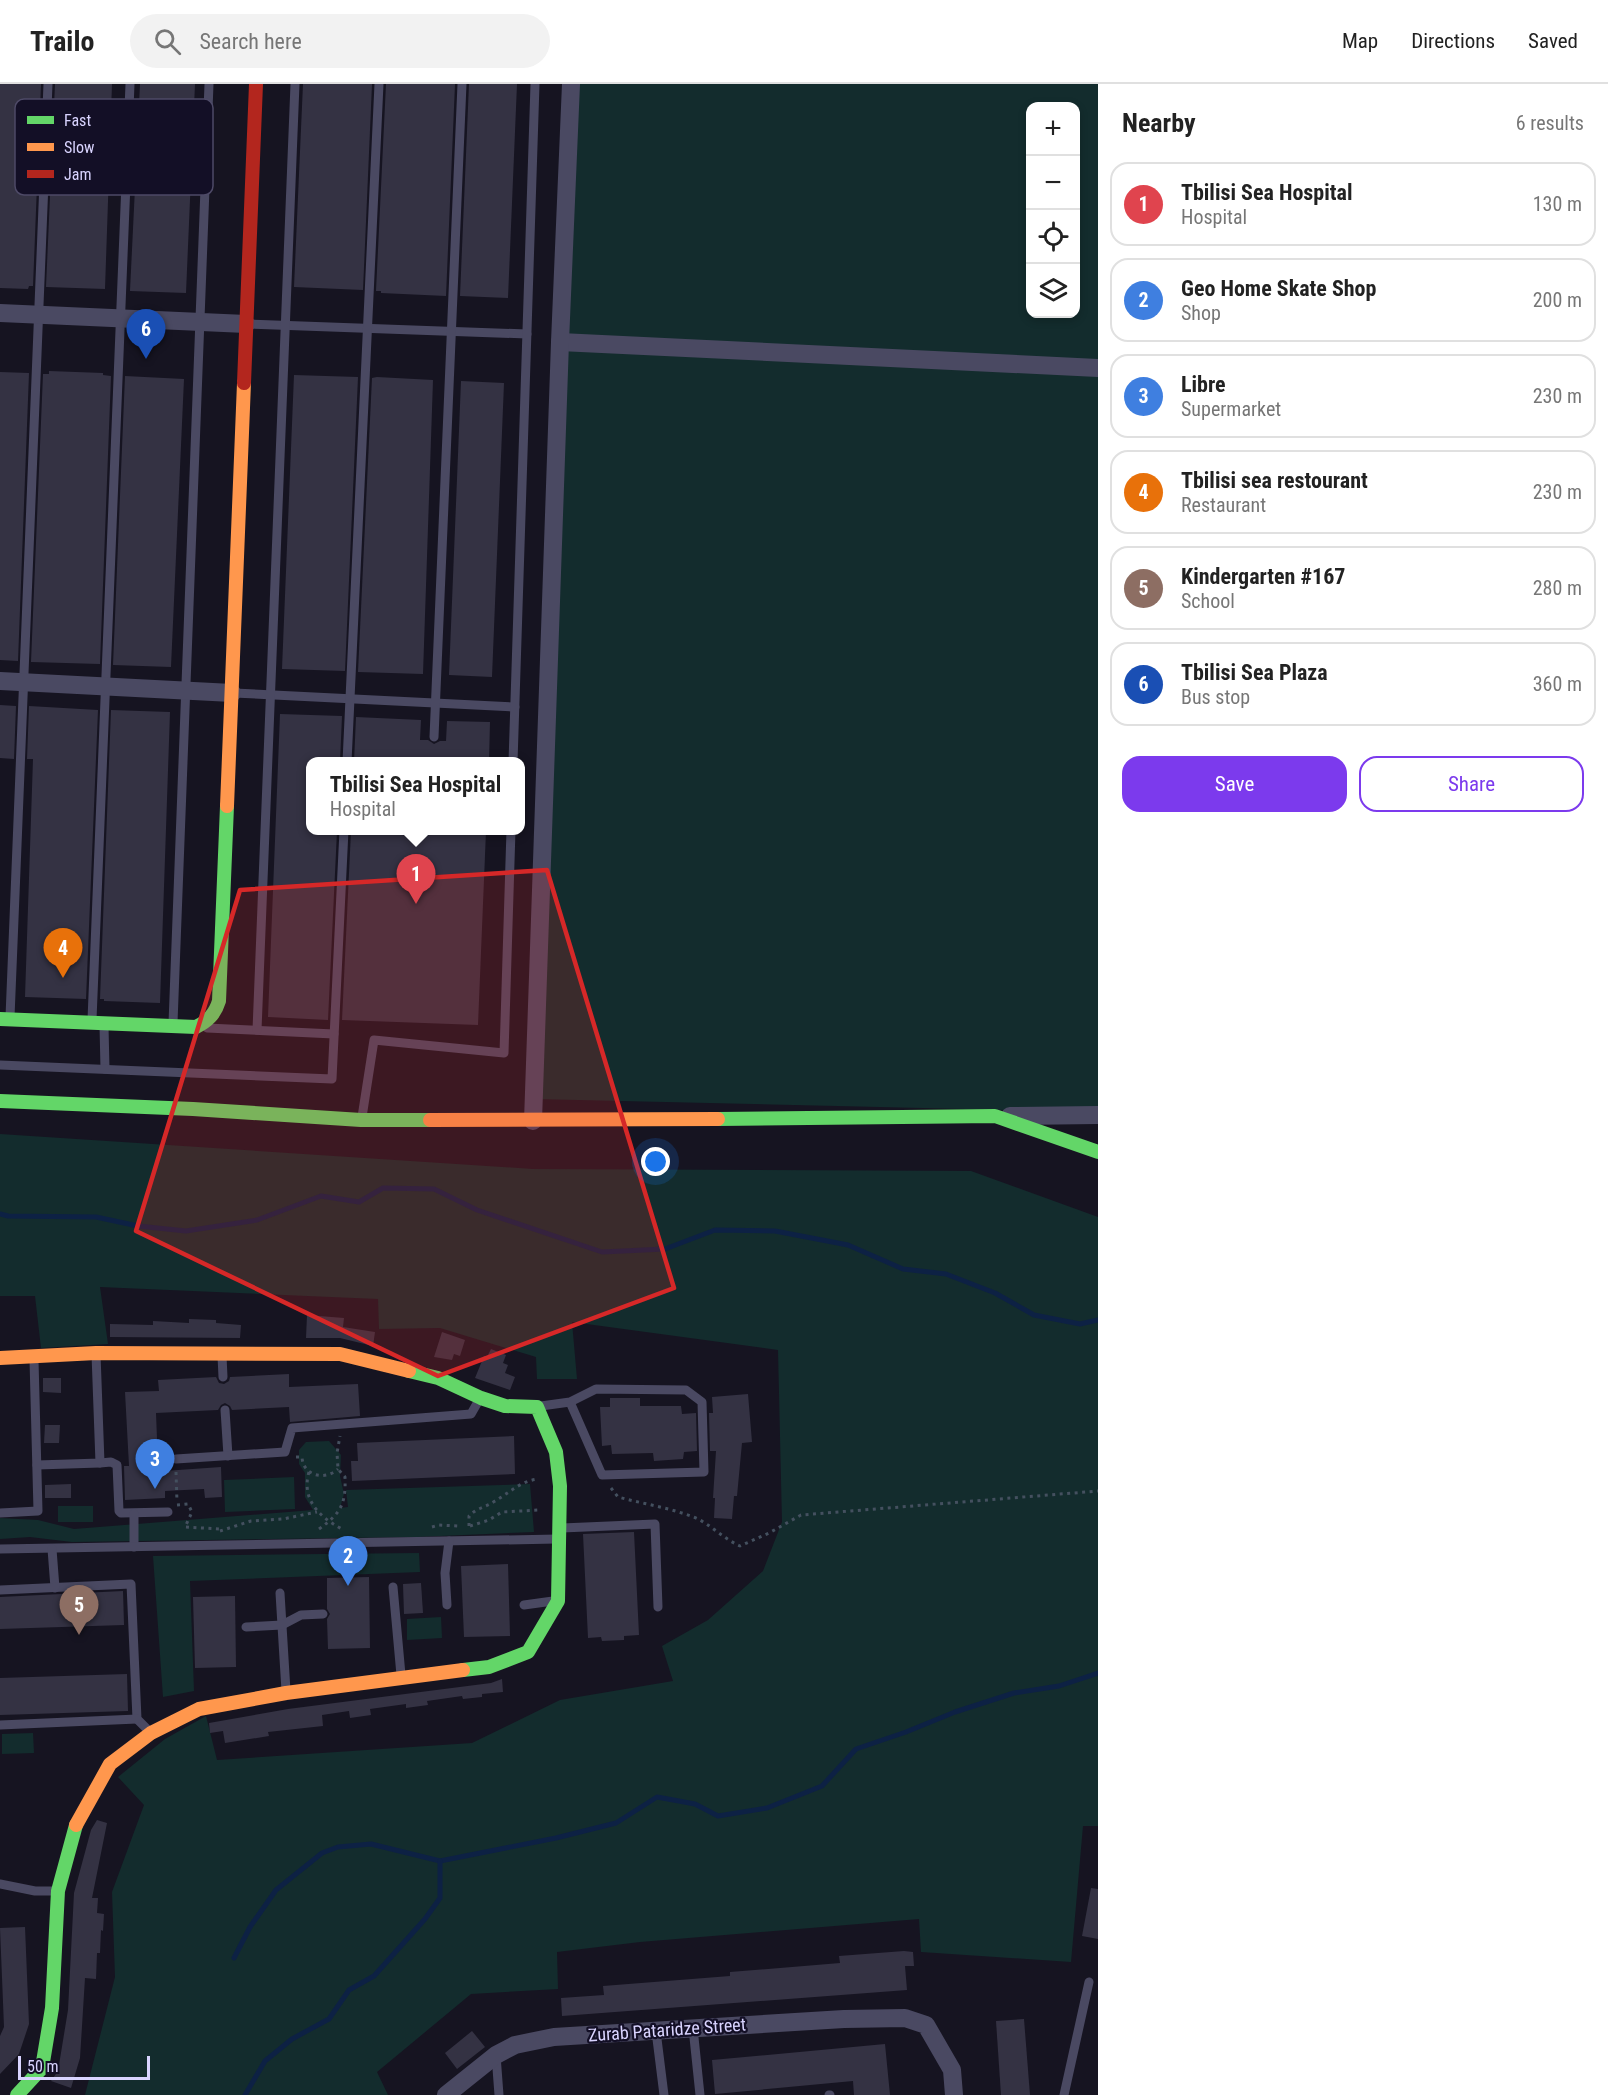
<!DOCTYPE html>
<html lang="en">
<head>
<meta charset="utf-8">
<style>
	:root { --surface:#fff; --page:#f2f2f2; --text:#222; --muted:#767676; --line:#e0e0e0; --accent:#7c3aed }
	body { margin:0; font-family:"Roboto Condensed",sans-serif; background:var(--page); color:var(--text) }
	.controls { position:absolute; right:18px; top:18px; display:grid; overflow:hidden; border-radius:12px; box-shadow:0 3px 9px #0003 }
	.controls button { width:54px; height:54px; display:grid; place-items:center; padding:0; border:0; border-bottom:2px solid var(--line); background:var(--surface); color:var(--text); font:30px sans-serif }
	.scale { position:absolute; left:18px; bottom:15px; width:132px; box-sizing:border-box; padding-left:6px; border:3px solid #d9d4ff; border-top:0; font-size:16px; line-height:21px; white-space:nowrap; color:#d9d4ff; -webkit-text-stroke:4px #130f26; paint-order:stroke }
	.you { position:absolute; left:656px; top:1078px; width:21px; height:21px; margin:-15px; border:4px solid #fff; border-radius:50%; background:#1a73e8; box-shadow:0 0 0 9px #1a73e833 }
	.badge { display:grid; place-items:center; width:39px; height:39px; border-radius:50%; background:var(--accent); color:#fff; font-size:20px; font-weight:700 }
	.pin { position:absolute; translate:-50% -50px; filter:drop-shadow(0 2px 3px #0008) }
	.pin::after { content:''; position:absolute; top:32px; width:21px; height:18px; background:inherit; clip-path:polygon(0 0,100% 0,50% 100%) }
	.popup { position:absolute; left:306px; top:673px; width:219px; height:78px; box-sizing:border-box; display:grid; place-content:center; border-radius:12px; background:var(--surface); filter:drop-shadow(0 2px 4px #0005); font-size:20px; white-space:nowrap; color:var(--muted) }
	.popup b { font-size:22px; color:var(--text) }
	.popup::after { content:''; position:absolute; left:50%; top:100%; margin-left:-12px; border:12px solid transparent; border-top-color:var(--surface) }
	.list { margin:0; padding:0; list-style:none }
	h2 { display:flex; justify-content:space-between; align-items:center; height:78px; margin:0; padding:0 24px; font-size:26px }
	h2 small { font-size:20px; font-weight:400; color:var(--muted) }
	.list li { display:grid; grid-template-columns:39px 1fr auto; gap:18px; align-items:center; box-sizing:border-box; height:84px; margin:0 12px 12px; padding:0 12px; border:2px solid var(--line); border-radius:18px }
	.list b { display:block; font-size:22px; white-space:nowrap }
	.list p { margin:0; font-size:20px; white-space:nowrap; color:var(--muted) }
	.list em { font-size:20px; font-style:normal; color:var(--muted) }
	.actions { display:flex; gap:12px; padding:18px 24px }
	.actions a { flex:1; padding:14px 0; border:2px solid var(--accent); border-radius:18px; text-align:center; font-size:21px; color:var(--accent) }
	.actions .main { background:var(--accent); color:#fff }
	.icon { flex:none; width:33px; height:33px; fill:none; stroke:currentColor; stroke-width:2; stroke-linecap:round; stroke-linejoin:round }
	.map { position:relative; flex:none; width:1098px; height:2011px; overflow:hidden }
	header { display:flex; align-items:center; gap:36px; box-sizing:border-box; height:84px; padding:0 30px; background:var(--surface); border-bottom:2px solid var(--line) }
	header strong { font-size:28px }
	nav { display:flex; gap:33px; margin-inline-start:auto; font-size:21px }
	.search { width:420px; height:54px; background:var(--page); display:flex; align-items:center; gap:15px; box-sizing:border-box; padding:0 21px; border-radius:33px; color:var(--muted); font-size:22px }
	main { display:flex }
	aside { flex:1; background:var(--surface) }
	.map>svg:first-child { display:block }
</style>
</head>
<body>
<header>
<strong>Trailo</strong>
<div class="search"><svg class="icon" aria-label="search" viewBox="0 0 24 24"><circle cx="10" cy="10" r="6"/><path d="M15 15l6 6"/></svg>Search here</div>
<nav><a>Map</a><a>Directions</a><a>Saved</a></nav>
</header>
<main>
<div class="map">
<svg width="1098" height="2011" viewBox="0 0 1098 2011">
	<rect width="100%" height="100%" fill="#161421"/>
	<g fill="#132c2d" fill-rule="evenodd">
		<path d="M571,0H1098V1028L533,1015ZM1030,22H1076V230H1030Z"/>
		<polygon points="0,1050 533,1085 971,1087 1098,1133 1098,1742 1083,1742 1071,1878 921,1868 919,1835 640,1858 557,1868 558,1905 471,1910 377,1988 388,2011 85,2011 115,1893 112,1808 144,1721 118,1693 165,1655 206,1632 217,1676 472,1659 560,1616 673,1597 662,1562 708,1536 763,1487 782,1438 778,1266 572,1238 577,1295 537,1295 536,1273 440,1244 379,1245 378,1215 100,1203 108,1260 41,1264 35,1212 0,1212"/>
		<polygon points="329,1357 341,1371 340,1392 344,1410 340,1424 348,1423 346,1406 530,1400 534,1448 417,1453 72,1458 30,1453 0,1455 0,1434 38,1436 74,1445 313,1426 305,1413 305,1389 299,1380 299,1366 306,1358"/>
		<polygon points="294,1393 295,1425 225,1428 224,1396"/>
		<rect x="58" y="1422" width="35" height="16"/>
		<polygon points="419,1469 420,1488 190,1497 194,1607 163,1613 153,1472"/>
		<polygon points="441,1533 442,1554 407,1556 407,1535"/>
		<polygon points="33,1649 34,1669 2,1670 2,1650"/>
	</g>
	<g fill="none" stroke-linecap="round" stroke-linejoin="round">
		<g stroke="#0d2144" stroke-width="5">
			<polyline points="0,1130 8,1132 96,1133 138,1142 186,1147 257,1136 321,1112 359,1118 383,1104 434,1105 477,1126 602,1168 665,1165 715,1146 775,1147 848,1161 903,1185 946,1190 995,1209 1034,1231 1080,1240 1098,1236"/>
			<polyline points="234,1874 250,1843 276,1806 322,1769 338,1763 371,1760 440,1777 556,1754 616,1739 657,1713 695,1720 718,1732 767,1724 822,1702 856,1665 906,1648 955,1628 1014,1609 1059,1602 1098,1589"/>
			<polyline points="245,2011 265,1977 292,1955 329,1935 349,1906 374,1892 425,1835 440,1814 440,1777"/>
		</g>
	</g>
	<g fill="#343243">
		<polygon points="0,0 41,0 33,202 29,202 28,205 0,204"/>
		<polygon points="55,0 112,0 105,205 46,203"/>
		<polygon points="140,0 195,0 186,209 130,207"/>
		<polygon points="303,0 372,0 363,206 294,203"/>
		<polygon points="386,0 455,0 446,212 381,209 381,207 376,207"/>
		<polygon points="469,0 517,0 508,214 460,212"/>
		<polygon points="49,287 103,289 103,291 111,292 100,580 31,578 43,290 49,290"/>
		<polygon points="0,288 29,289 18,577 0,576"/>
		<polygon points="294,291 358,293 345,587 282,585"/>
		<polygon points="125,292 184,295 171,583 113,581"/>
		<polygon points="377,293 433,296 423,590 358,588 372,294"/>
		<polygon points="461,297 504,299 492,593 449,591"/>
		<polygon points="0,621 16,622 14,675 0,674"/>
		<polygon points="29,622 98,626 86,915 25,913 33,675 27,675"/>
		<polygon points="111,626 170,628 160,919 104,917 104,915 100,915"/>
		<polygon points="280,630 342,632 340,678 311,678 311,747 337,747 328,936 268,933"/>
		<polygon points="356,633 421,636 420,656 428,656 434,660 440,657 446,657 447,637 490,638 489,678 354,678"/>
		<polygon points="351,747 486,747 478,941 342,936"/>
		<polygon points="307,1231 344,1234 343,1243 375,1248 373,1262 340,1254 306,1254"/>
		<polygon points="189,1235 216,1236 216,1239 241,1241 240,1254 110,1253 110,1240 153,1241 153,1237 189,1239"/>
		<polygon points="442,1248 465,1256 460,1272 454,1270 452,1276 434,1273"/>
		<polygon points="491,1265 506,1271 503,1279 508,1281 505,1289 515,1293 510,1306 475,1294 484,1272 487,1273"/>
		<polygon points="289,1290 289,1303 358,1300 360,1332 290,1338 289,1323 232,1326 230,1322 225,1319 221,1321 218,1326 156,1329 158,1381 164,1381 164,1387 221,1383 222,1413 205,1414 204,1405 165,1407 165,1414 125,1416 124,1382 129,1382 125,1308 159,1307 158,1296 216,1293 219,1299 224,1300 229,1297 230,1293"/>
		<polygon points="43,1294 61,1294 61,1309 43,1308"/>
		<polygon points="748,1310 752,1358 742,1359 737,1412 734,1412 732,1435 714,1434 715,1414 713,1414 716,1367 710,1367 709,1329 713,1329 712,1313"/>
		<polygon points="610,1314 640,1314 640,1322 681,1322 682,1330 696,1329 697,1367 684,1368 683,1375 654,1377 653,1369 612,1370 611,1361 602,1362 600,1323 610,1323"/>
		<polygon points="45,1341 60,1341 59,1359 44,1359"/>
		<polygon points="514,1352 515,1390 352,1397 351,1377 358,1377 357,1359"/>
		<polygon points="71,1400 71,1414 45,1414 45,1401"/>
		<polygon points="634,1448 639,1551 624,1552 624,1556 602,1557 601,1553 588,1554 583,1450"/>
		<polygon points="508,1480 510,1552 464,1553 461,1482"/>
		<polygon points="369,1493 370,1564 328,1565 327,1535 330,1530 327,1525 327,1494"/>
		<polygon points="421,1499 423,1529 404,1530 403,1500"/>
		<polygon points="123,1507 124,1541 0,1545 0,1513"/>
		<polygon points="235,1512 236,1583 195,1584 193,1513"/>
		<polygon points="127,1590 128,1627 0,1631 0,1594"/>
		<polygon points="502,1595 503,1608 482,1610 482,1613 463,1615 462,1612 427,1617 428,1621 406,1624 406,1620 370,1625 371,1631 350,1634 349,1627 322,1631 323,1642 268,1648 269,1652 225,1659 223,1647 210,1649 209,1639 288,1625 491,1599"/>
		<polygon points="97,1736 107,1739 92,1814 98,1814 97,1829 104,1830 103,1847 101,1846 100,1869 97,1869 96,1895 85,1894 80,1974 71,2004 51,1997 58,1987 68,1926 74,1809 91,1746"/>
		<polygon points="1091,1804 1098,1805 1098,1855 1082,1852"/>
		<polygon points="25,1843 29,1940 19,1970 0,1990 0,1952 4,1943 0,1844"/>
		<polygon points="904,1867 913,1868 914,1882 905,1882 907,1906 562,1932 561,1914 604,1911 603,1902 730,1892 730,1888 840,1879 839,1872"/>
		<polygon points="1024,1935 1030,2011 1001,2011 996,1937"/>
		<polygon points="472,1947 485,1963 457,1985 445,1969"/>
		<polygon points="885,1960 890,2011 854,2011 853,1997 715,2010 712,1976"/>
	</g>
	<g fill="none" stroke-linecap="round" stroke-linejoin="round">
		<g stroke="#44505f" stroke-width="3" stroke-dasharray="3 4.5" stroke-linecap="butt">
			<path d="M296,1373H302C303,1392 325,1397 338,1385"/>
			<polyline points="176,1388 177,1418"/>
			<path d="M309,1388C301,1415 319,1433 342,1445"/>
			<path d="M611,1404L618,1413C644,1420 671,1424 696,1434C711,1441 724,1455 740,1462L769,1449L801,1431L1098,1407"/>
			<polyline points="177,1421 188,1420 192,1428 185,1443 220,1445"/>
			<path d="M469,1442V1432C478,1423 485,1424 495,1417C509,1409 522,1396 539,1395"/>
			<polyline points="470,1442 489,1436 502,1428 539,1426"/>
			<polyline points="432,1443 439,1441 458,1442"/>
			<path d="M319,1445C341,1429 346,1420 345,1393L338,1385L337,1369L340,1352"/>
			<polyline points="220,1447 251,1437 283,1435 317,1428"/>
		</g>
		<g stroke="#4a4962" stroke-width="9">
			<polyline points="249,240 527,250"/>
			<polyline points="234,609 515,623"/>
			<polyline points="434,653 462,0"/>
			<polyline points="347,678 379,0"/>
			<polyline points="513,678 535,0"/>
			<polyline points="10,933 48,0"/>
			<polyline points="92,936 130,0"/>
			<polyline points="173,939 209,0"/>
			<polyline points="104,942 105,985"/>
			<polyline points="207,944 334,950"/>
			<polyline points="257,946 295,0"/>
			<polyline points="0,981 332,995 344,746"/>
			<polyline points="362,1033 374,956 504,969 511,746"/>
			<polyline points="222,1272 223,1293"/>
			<polyline points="541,1322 570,1318 596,1305 686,1306 702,1318 704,1388 602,1391 570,1318"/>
			<polyline points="225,1326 228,1372"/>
			<polyline points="176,1375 285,1368 292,1344 471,1330 479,1316"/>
			<polyline points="100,1379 111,1378 117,1381 119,1427 121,1429 168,1428"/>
			<polyline points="37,1381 100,1379 96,1270"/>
			<polyline points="0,1429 38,1427 34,1276"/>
			<polyline points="562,1444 655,1440 658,1523"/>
			<polyline points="134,1463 134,1430"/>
			<polyline points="0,1465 557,1455"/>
			<polyline points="52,1465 55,1504"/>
			<polyline points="393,1503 401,1591"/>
			<polyline points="0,1506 131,1500 137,1635 148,1646"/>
			<polyline points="280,1509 286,1607"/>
			<polyline points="447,1521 445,1489 449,1457"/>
			<polyline points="524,1521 553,1517"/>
			<polyline points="246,1543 282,1541 301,1531 323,1530"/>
			<polyline points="0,1641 137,1635"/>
			<polyline points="0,1800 35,1807 57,1807"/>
			<polyline points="693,1944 700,2011"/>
			<polyline points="656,1947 664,2011"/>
			<polyline points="496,1971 499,2011"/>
			<polyline points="829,2011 830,2011"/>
			<polyline points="1064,2011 1089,1898"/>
		</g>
		<g stroke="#4a4962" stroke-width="18">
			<polyline points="0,229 246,240"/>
			<polyline points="560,258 1098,284"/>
			<polyline points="0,597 232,609"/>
			<polyline points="1010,1032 1098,1031"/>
			<polyline points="533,1037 560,258 571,0"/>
			<polyline points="446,2011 496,1971 515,1961 554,1953 844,1935 905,1934 926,1941 952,1986 954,2011"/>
		</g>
		<g stroke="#63d668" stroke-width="14">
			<path d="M0,935L196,943C208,937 215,930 219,917L227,722"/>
			<polyline points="0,1017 193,1025 361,1036 430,1036"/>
			<polyline points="718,1035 995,1032 1098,1068"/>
			<polyline points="409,1287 438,1294 481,1314 505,1322 537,1323 556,1368 560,1402 558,1517 528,1568 489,1583 463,1586"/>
			<polyline points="17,2011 42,1984 52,1924 58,1807 76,1741"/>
		</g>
		<g stroke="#ff974d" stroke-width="14">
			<polyline points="227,722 244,299"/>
			<polyline points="430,1036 718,1035"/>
			<polyline points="0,1274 96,1269 340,1270 409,1287"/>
			<polyline points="76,1741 110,1680 151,1649 199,1625 286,1609 463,1586"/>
		</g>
		<polyline stroke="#b3261e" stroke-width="14" points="244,299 256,0"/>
	</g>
	<path fill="#d62828" fill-opacity="0.2" stroke="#d62828" stroke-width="4.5" stroke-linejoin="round" d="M547,786L674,1204L438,1292L136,1147L240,806Z"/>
	<g text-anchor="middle" stroke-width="4.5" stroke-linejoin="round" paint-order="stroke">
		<g font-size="18" fill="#d9d4ff" stroke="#130f26">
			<text transform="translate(667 1946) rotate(-4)" y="6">Zurab Pataridze Street</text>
		</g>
	</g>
	<rect x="15" y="15" width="198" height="96" rx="9" fill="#130f26" stroke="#4e4a67" stroke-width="1.5"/>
	<rect x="27" y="32" width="27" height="8" fill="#63d668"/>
	<rect x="27" y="59" width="27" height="8" fill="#ff974d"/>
	<rect x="27" y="86" width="27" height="8" fill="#b3261e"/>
	<g font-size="16" fill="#d9d4ff">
		<text x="64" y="42">Fast</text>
		<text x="64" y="69">Slow</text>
		<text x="64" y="96">Jam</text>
	</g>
</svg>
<div class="controls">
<button>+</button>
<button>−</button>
<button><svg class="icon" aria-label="locate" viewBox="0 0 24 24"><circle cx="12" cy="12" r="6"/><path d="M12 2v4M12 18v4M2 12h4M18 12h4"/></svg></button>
<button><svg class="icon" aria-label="layers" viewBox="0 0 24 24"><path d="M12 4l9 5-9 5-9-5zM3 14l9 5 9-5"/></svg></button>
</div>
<div class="scale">50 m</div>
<div class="you"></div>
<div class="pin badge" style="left:416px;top:820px;background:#e0444e">1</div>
<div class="popup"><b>Tbilisi Sea Hospital</b>Hospital</div>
<div class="pin badge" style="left:348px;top:1502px;background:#3f7fe0">2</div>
<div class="pin badge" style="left:155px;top:1405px;background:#3f7fe0">3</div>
<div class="pin badge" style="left:63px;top:894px;background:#e8710a">4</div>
<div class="pin badge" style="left:79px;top:1551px;background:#8d6e63">5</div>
<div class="pin badge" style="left:146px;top:275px;background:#1a4fb4">6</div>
</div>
<aside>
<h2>Nearby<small>6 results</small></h2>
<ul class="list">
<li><span class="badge" style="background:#e0444e">1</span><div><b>Tbilisi Sea Hospital</b><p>Hospital</p></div><em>130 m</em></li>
<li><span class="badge" style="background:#3f7fe0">2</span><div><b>Geo Home Skate Shop</b><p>Shop</p></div><em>200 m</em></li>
<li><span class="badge" style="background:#3f7fe0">3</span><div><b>Libre</b><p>Supermarket</p></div><em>230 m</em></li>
<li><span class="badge" style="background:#e8710a">4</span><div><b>Tbilisi sea restourant</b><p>Restaurant</p></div><em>230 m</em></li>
<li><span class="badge" style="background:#8d6e63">5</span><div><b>Kindergarten #167</b><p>School</p></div><em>280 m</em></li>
<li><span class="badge" style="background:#1a4fb4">6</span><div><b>Tbilisi Sea Plaza</b><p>Bus stop</p></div><em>360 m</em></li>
</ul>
<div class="actions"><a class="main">Save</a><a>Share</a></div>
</aside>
</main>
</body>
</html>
